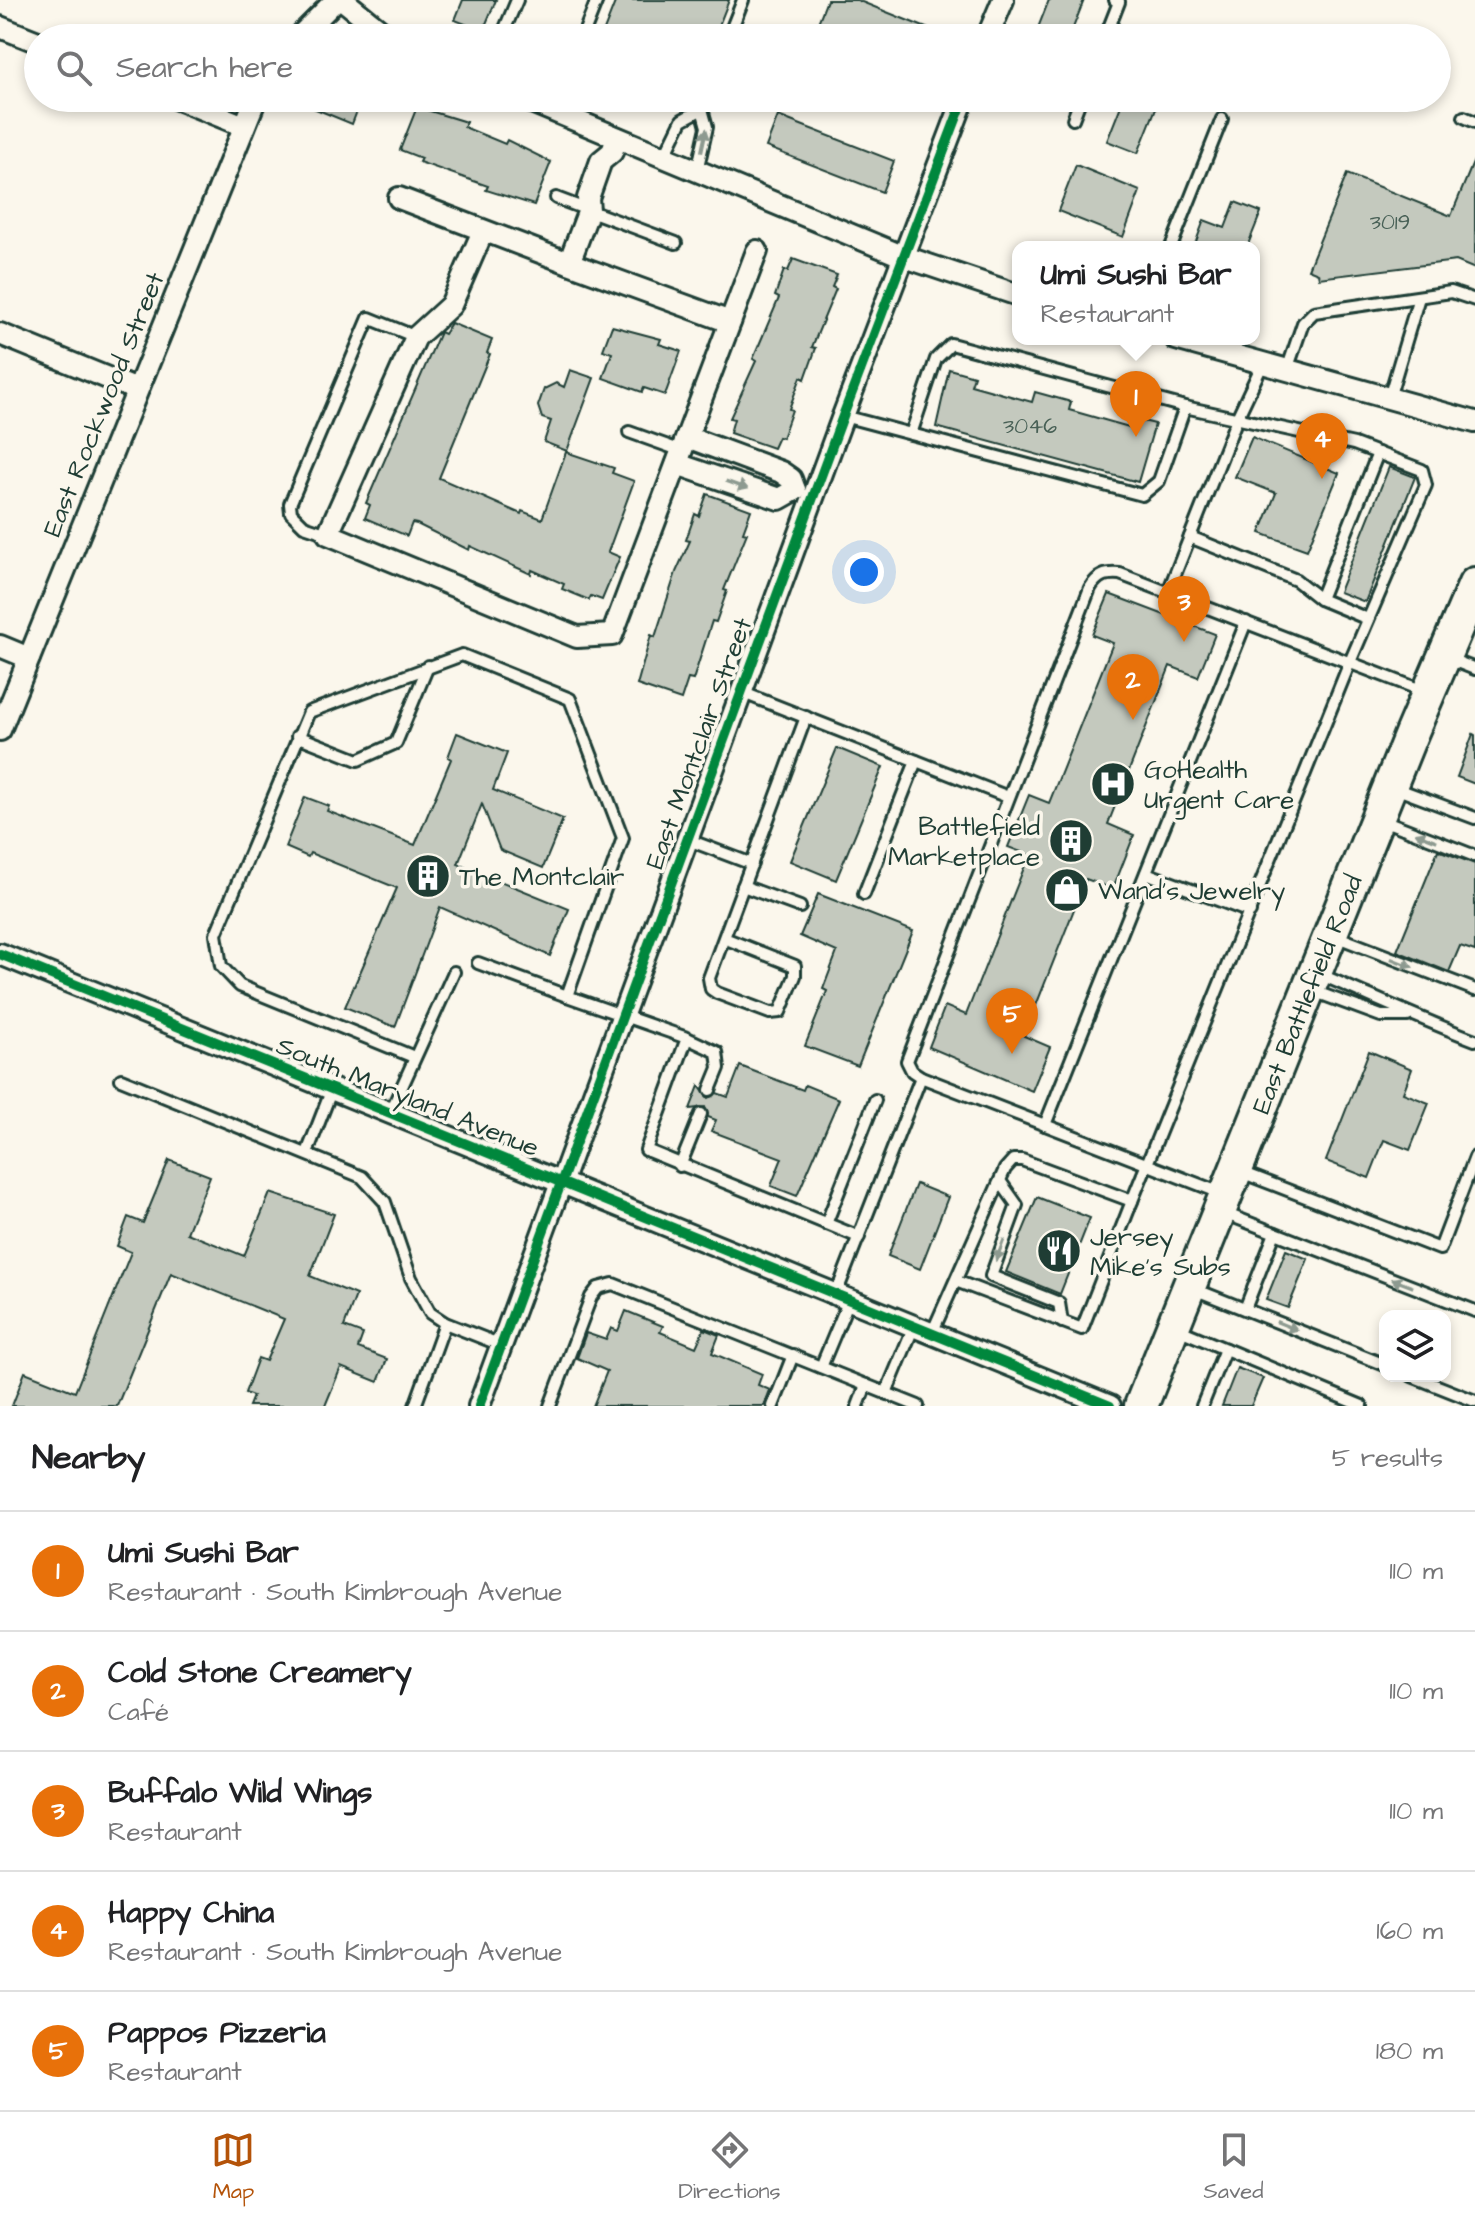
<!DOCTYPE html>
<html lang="en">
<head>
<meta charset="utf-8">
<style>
	:root { --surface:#fff; --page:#f6f6f6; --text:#202124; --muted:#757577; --line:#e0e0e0; --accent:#b45309 }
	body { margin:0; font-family:"Architects Daughter",sans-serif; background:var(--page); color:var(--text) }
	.controls { position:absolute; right:24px; bottom:24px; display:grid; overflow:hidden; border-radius:16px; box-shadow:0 4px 12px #0003 }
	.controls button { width:72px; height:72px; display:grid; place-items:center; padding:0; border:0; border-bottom:2px solid var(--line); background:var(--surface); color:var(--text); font:40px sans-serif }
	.you { position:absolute; left:864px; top:572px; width:28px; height:28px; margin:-20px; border:6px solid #fff; border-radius:50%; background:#1a73e8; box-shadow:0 0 0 12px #1a73e833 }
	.badge { display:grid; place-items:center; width:52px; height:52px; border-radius:50%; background:var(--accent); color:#fff; font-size:26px; font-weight:700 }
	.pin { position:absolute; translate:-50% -66px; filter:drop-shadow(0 2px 4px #0008) }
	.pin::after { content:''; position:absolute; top:42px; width:28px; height:24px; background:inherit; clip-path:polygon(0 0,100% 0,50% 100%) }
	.popup { position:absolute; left:1012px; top:241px; width:248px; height:104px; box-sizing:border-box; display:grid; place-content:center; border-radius:16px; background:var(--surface); filter:drop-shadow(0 2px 6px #0005); font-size:26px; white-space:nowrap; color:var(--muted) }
	.popup b { font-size:30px; color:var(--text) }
	.popup::after { content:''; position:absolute; left:50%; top:100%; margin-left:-16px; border:16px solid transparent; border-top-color:var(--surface) }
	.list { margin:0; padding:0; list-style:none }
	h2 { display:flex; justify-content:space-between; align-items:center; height:104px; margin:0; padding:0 32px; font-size:34px }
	h2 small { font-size:26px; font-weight:400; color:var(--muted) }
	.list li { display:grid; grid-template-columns:52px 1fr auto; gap:24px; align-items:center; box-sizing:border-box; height:120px; padding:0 32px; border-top:2px solid var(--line) }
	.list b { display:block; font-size:30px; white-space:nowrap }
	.list p { margin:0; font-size:26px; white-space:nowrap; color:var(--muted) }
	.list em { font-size:26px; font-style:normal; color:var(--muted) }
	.icon { flex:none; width:44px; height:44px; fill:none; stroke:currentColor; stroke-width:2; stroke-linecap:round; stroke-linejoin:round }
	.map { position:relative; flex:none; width:1475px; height:1406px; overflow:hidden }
	.search { position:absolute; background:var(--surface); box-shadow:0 4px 12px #0003; left:24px; right:24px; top:24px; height:88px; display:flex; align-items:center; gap:20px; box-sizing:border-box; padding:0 28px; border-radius:44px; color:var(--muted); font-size:30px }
	.sheet { height:704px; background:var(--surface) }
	nav { display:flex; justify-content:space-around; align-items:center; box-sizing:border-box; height:112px; border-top:2px solid var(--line); background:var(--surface); font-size:22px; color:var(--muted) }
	nav a { display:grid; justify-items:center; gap:4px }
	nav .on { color:var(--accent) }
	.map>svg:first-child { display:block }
</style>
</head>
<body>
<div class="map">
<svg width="1475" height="1406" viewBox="0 0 1475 1406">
	<rect width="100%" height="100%" fill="#fbf7ec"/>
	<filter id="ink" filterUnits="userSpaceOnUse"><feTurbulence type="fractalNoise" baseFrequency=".0125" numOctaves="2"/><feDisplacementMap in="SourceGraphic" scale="16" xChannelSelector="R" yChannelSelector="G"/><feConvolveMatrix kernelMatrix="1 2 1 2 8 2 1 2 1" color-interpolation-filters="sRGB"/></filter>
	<g filter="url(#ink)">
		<g fill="#c4c9be" stroke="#1f3d34" stroke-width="2">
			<polygon points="463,0 496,0 483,31 455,20"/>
			<polygon points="616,0 729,0 714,38 601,38"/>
			<polygon points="827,0 857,0 951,38 812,38"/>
			<polygon points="1049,0 1084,0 1069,38 1034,38"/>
			<polygon points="289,98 362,98 352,124"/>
			<polygon points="1124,98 1160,98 1138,153 1107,141"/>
			<polygon points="417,107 466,122 464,127 505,144 507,140 551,162 534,205 486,190 488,186 419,162 421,158 400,150"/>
			<polygon points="778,116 894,161 882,192 766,147"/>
			<polygon points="1475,158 1475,269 1456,261 1319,278 1318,273 1308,269 1347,174 1451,216"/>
			<polygon points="1076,165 1140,191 1123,237 1058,211"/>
			<polygon points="1235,202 1261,212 1247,247 1194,247 1204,220 1225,228"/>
			<polygon points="793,259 837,275 832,287 836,289 812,347 816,348 805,379 801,377 789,409 792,410 782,438 778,437 773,448 730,433 734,419 730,418 756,361 753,359 779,298 775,296 784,270 788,271"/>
			<polygon points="451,323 492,340 487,353 490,354 439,478 521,514 522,511 542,519 566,452 614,468 612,473 634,481 608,552 620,557 602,600 591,596 589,600 562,589 564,584 532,570 531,574 470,546 469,550 417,524 412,523 407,536 365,518 370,505 366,503 440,332 444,334"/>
			<polygon points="612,326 661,339 659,344 681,351 665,395 644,388 642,392 603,378 612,353 603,350"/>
			<polygon points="949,369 974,376 971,385 1032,402 1035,392 1071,402 1069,410 1129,427 1131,418 1155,424 1138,482 936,427"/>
			<polygon points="570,370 594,378 567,451 544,442 551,421 542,418 538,406 544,389 556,383 564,387"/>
			<polygon points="1252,437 1339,473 1307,550 1260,533 1276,493 1235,477"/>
			<polygon points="1389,467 1415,477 1365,602 1339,592"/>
			<polygon points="707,494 751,510 743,532 747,533 724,590 727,591 716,622 712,621 693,680 688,679 681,700 637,685 651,635 655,637 676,572 690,541 686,540 695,514 699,516"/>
			<polygon points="1109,594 1215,634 1198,677 1170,666 1108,824 1134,835 1113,889 1086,879 1024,1036 1050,1047 1032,1091 929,1047 945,1006 966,1015 1029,855 1008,847 1029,795 1049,803 1113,643 1092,635"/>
			<polygon points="457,733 507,753 493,790 563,819 543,868 500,850 482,804 458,864 569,909 550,956 440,907 395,1027 345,1007 397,888 310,853 308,857 285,847 305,797 329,806 327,811 415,845 451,759 448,757"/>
			<polygon points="1473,734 1475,735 1475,784 1457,777"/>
			<polygon points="837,748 883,767 836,880 790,861"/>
			<polygon points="1438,850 1475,864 1475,951 1460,946 1449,972 1397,951"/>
			<polygon points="818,894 913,931 858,1066 805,1046 827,991 823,989 837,952 800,936"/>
			<polygon points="1369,1051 1412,1069 1403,1093 1429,1103 1410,1150 1384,1140 1369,1178 1326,1161"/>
			<polygon points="740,1066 803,1090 805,1085 839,1099 797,1196 771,1186 782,1158 711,1131 716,1120 708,1117 705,1107 690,1109 699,1086 708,1098 717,1093 728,1097"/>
			<polygon points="169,1160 210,1176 187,1233 244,1256 270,1193 334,1214 310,1276 356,1295 344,1327 363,1334 358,1348 387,1359 378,1382 341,1367 325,1406 249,1406 253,1396 245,1393 258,1358 266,1361 284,1319 171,1273 117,1406 12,1406 25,1372 75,1392 131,1252 117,1246 128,1217 143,1223"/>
			<polygon points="916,1184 948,1197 920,1269 888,1256"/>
			<polygon points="1037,1197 1090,1218 1060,1294 1006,1272"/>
			<polygon points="1286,1250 1308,1259 1288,1308 1266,1300"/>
			<polygon points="626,1311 663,1326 660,1332 696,1347 704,1329 719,1335 712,1353 762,1374 758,1385 770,1390 764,1406 593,1406 607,1371 577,1358 586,1333 606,1340 611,1328 618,1331"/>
			<polygon points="1237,1368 1263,1378 1251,1406 1222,1406"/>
		</g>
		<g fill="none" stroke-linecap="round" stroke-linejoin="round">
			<g stroke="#1f3d34" stroke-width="16">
				<g id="service">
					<polyline points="501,38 517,0"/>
					<polyline points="582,38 597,0"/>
					<polyline points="728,38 743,0"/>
					<polyline points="1105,38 1119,2 1115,0"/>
					<polyline points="1464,117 1475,122"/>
					<polyline points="1073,119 1081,98"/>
					<polyline points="664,157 682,120 702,109"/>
					<polyline points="697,171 707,127 702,109 706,98"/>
					<polyline points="556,198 676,243"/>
					<polyline points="1171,247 1222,119"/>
					<polyline points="1287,370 1303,323 1314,312 1451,292 1475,300"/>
					<polyline points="1389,398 1419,297"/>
					<polyline points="843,416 1142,495 1159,481 1185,407 1354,444 1422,470 1426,485 1350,662 1132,1201 1022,1160 1013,1160 1005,1169 932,1333"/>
					<polyline points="629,432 682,451"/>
					<polyline points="911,434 936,359 951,344 1185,407"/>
					<polyline points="328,534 304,526 291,513 290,504 369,318 416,337"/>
					<polyline points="1190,537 1296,580 1320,599 1368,619"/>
					<polyline points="1168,592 1238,416 1263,363"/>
					<polyline points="1320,599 1378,453"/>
					<polyline points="1447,658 1475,669"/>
					<polyline points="741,692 1008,797"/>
					<polyline points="297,736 358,760 396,743 428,666"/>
					<polyline points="1395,788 1475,818"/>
					<polyline points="1380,819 1475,856"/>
					<polyline points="686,839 752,864"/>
					<polyline points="1146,873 1250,912"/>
					<polyline points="743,886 800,907"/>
					<polyline points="864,894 916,761"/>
					<polyline points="1335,936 1475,990"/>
					<polyline points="724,938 795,966 795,976 780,1012 770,1013 717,993 711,989 709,978 806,717"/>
					<polyline points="478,963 567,996"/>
					<path d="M1319,974C1371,996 1422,1020 1475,1040"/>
					<polyline points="1313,991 1381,1016 1408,1016"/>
					<polyline points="687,1038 717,1052 719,1068 710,1090"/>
					<polyline points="414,1057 240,986 221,966 216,934 309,712 462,655 570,699 623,838 567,996 687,1038 646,1150 859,1237"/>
					<polyline points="121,1079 362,1177 385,1202 411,1278 430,1313 445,1323 501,1345"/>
					<polyline points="390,1113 454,972"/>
					<polyline points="1045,1125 1246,622"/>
					<polyline points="307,1153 332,1089"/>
					<polyline points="680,1166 701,1114"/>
					<polyline points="1241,1172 1440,1249 1475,1157"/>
					<polyline points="1000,1181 1017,1205 991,1276 1059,1303 1062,1322"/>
					<path d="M1221,1193L921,1077L912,1071L907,1061L1090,588C1098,575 1105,573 1120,574L1426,692"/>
					<polyline points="1224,1213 1475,1311"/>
					<polyline points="826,1224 875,1100"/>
					<polyline points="956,1281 1082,1329 1132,1201"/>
					<polyline points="1194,1289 1385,1365"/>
					<polyline points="836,1294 921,1077"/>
					<polyline points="1245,1309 1275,1233"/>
					<polyline points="1175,1328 1362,1406"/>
					<polyline points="821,1367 849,1300"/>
					<polyline points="1412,1376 1475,1401"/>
					<polyline points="886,1393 914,1326"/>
					<polyline points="415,1406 445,1323"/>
					<polyline points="550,1406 591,1297 598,1288 613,1284 918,1406"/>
					<polyline points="773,1406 793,1355"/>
					<polyline points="858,1406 866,1385"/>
					<polyline points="1202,1406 1225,1349"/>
				</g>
			</g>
			<g stroke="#1f3d34" stroke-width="26">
				<g id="minor">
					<polyline points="343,0 390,38"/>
					<polyline points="0,27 38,42"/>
					<polyline points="298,38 336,0"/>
					<polyline points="987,38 1003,0"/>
					<polyline points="175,98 244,126"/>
					<polyline points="522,98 902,256 1018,295"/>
					<polyline points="617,138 612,152 601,161 588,198 589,210 569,263 730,322"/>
					<polyline points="399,198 569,263"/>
					<polyline points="483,231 451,305 416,337 328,534 577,637 612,635 757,251"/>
					<polyline points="0,334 137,390"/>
					<polyline points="1176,339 1475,422"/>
					<polyline points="687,437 781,472 791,479 795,490"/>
					<polyline points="677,464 779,499 795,490"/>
					<polyline points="0,646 29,658"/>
					<polyline points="0,730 256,98"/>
					<polyline points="0,954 1110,1406"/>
					<polyline points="479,1406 843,416 964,98"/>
				</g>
			</g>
			<g stroke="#1f3d34" stroke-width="38">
				<g id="primary">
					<path id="s1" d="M1141,1406L1411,734L1475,584"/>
				</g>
			</g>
			<use href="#service" stroke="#fbf7ec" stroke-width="10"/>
			<use href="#minor" stroke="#fbf7ec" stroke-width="20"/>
			<use href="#primary" stroke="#fbf7ec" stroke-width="32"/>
			<g stroke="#fbf7ec" stroke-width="15">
				<g id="cycleway">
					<polyline points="0,954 1110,1406"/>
					<polyline points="479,1406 843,416 964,98"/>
				</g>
			</g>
			<use href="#cycleway" stroke="#00873e" stroke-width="10"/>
		</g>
		<defs><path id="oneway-solid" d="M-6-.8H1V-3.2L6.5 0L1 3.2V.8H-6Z" transform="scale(2)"/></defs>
		<g fill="#8d9a90">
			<use href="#oneway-solid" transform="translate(704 140) rotate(-78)"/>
			<use href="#oneway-solid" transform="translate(737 485) rotate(19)"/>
			<use href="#oneway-solid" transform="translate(1426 837) rotate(-159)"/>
			<use href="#oneway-solid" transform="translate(1402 963) rotate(22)"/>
			<use href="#oneway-solid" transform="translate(1000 1250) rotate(111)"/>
			<use href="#oneway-solid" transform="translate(1402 1283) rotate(-159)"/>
			<use href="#oneway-solid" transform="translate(1287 1326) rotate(22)"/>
		</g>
	</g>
	<defs>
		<g id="hospital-disc" transform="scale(2.3)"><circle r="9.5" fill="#1f3d34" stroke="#fbf7ec"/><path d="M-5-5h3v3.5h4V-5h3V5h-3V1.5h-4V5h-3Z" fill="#fff"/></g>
		<g id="building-disc" transform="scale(2.3)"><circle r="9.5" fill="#1f3d34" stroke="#fbf7ec"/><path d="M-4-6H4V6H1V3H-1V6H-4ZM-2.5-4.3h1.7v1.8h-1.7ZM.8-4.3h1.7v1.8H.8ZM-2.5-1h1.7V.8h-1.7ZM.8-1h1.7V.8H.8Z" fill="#fff"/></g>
		<g id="shop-disc" transform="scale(2.3)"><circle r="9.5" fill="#1f3d34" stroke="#fbf7ec"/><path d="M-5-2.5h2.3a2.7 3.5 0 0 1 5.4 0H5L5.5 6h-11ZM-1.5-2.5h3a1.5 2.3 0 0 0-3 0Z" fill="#fff"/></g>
		<g id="restaurant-disc" transform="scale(2.3)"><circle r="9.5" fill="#1f3d34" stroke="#fbf7ec"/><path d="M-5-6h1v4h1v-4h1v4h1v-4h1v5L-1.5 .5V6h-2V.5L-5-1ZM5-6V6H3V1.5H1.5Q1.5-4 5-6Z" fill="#fff"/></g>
	</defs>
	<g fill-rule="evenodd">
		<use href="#hospital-disc" x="1113" y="784"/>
		<use href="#building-disc" x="1071" y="841"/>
		<use href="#building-disc" x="428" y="876"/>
		<use href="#shop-disc" x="1067" y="890"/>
		<use href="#restaurant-disc" x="1059" y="1251"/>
	</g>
	<g text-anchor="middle" stroke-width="7" stroke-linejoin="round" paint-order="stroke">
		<g font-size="22" fill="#486056">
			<text x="1390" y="229">3019</text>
			<text x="1030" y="433">3046</text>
		</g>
		<g font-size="26" fill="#1f3d34" stroke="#fbf7ec">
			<text transform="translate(103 404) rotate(-68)" y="9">East Rockwood Street</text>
			<text transform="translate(698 743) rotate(-70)" y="9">East Montclair Street</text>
			<text dy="9" stroke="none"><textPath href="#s1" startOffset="444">East Battlefield Road</textPath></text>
			<text transform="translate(408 1096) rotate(22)" y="9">South Maryland Avenue</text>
		</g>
		<g font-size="26" fill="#1f3d34" stroke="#fbf7ec" text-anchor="start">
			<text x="1144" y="778">GoHealth<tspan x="1144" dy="30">Urgent Care</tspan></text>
			<text x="1040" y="835" text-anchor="end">Battlefield<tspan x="1040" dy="30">Marketplace</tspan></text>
			<text x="459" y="885">The Montclair</text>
			<text x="1098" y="899">Wand's Jewelry</text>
			<text x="1090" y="1245">Jersey<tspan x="1090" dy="30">Mike's Subs</tspan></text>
		</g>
	</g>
</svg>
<div class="controls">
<button><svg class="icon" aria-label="layers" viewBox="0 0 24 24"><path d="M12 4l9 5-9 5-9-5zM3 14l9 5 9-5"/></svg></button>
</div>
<div class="you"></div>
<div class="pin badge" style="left:1136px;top:437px;background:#e8710a">1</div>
<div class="popup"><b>Umi Sushi Bar</b>Restaurant</div>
<div class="pin badge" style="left:1133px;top:720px;background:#e8710a">2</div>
<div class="pin badge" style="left:1184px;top:642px;background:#e8710a">3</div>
<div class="pin badge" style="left:1322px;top:479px;background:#e8710a">4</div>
<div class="pin badge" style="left:1012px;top:1054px;background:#e8710a">5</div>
<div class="search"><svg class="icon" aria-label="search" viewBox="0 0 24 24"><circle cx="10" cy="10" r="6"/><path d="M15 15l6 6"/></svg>Search here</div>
</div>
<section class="sheet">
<h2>Nearby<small>5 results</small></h2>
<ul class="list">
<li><span class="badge" style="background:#e8710a">1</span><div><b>Umi Sushi Bar</b><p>Restaurant · South Kimbrough Avenue</p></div><em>110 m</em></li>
<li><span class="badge" style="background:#e8710a">2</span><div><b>Cold Stone Creamery</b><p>Café</p></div><em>110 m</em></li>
<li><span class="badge" style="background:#e8710a">3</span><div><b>Buffalo Wild Wings</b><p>Restaurant</p></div><em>110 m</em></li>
<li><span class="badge" style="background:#e8710a">4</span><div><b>Happy China</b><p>Restaurant · South Kimbrough Avenue</p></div><em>160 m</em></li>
<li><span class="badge" style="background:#e8710a">5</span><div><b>Pappos Pizzeria</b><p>Restaurant</p></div><em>180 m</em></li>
</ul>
</section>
<nav>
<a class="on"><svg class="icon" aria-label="map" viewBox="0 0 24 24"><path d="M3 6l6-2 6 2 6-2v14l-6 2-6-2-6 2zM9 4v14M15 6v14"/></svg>Map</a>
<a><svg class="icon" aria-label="directions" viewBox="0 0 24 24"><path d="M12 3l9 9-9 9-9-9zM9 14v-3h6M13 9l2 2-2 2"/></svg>Directions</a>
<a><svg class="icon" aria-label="saved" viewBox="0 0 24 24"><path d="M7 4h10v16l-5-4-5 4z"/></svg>Saved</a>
</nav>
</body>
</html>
